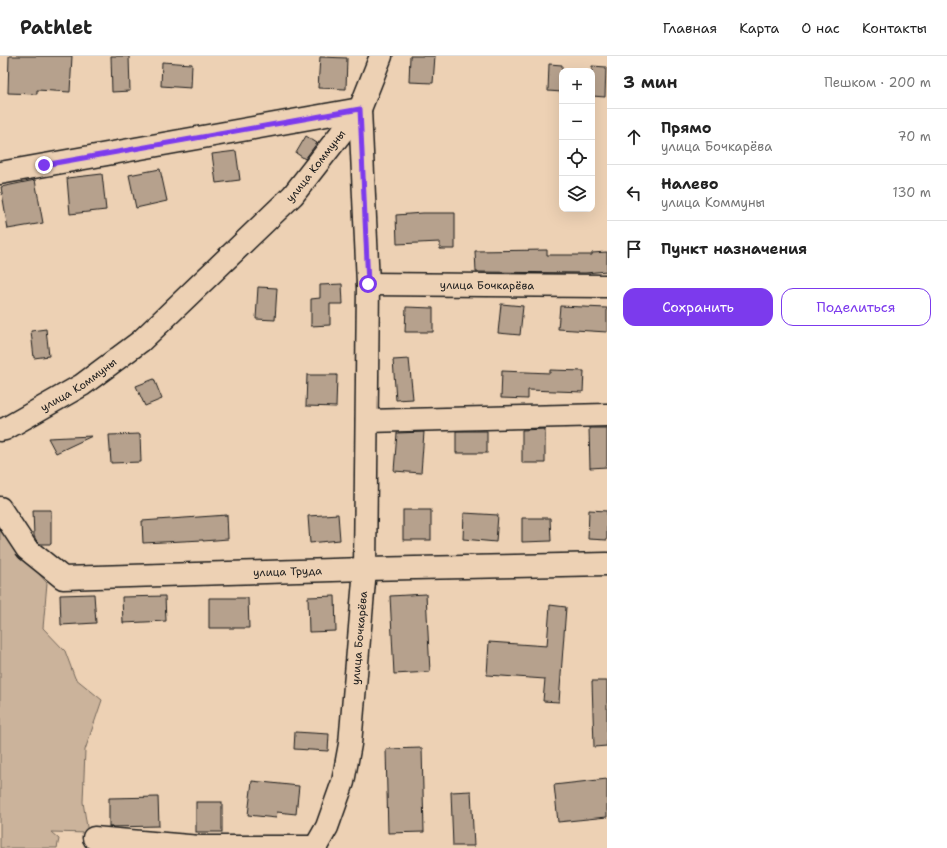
<!DOCTYPE html>
<html lang="ru">
<head>
<meta charset="utf-8">
<style>
	:root { --surface:#fff; --page:#f6f6f6; --text:#222; --muted:#767676; --line:#e0e0e0; --accent:#7c3aed }
	body { margin:0; font-family:"Shantell Sans",sans-serif; background:var(--page); color:var(--text) }
	.controls { position:absolute; right:12px; top:12px; display:grid; overflow:hidden; border-radius:8px; box-shadow:0 4px 16px #0002 }
	.controls button { width:36px; height:36px; display:grid; place-items:center; padding:0; border:0; border-bottom:1px solid var(--line); background:var(--surface); color:var(--text); font:20px sans-serif }
	.stop { position:absolute; width:12px; height:12px; margin:-9px; border:3px solid #7c3aed; border-radius:50%; background:#fff }
	.stop.end { background:#7c3aed; border-color:#fff; box-shadow:0 1px 4px #0008 }
	.list { margin:0; padding:0; list-style:none }
	h2 { display:flex; justify-content:space-between; align-items:center; height:52px; margin:0; padding:0 16px; font-size:17px }
	h2 small { font-size:13px; font-weight:400; color:var(--muted) }
	.list li { display:grid; grid-template-columns:26px 1fr auto; gap:12px; align-items:center; box-sizing:border-box; height:56px; padding:0 16px; border-top:1px solid var(--line) }
	.list b { display:block; font-size:15px; white-space:nowrap }
	.list p { margin:0; font-size:13px; white-space:nowrap; color:var(--muted) }
	.list em { font-size:13px; font-style:normal; color:var(--muted) }
	.actions { display:flex; gap:8px; padding:12px 16px }
	.actions a { flex:1; padding:9px 0; border:1px solid var(--accent); border-radius:12px; text-align:center; font-size:14px; color:var(--accent) }
	.actions .main { background:var(--accent); color:#fff }
	.icon { flex:none; width:22px; height:22px; fill:none; stroke:currentColor; stroke-width:2; stroke-linecap:round; stroke-linejoin:round }
	.map { position:relative; flex:none; width:607px; height:792px; overflow:hidden }
	header { display:flex; align-items:center; gap:24px; box-sizing:border-box; height:56px; padding:0 20px; background:var(--surface); border-bottom:1px solid var(--line) }
	header strong { font-size:19px }
	nav { display:flex; gap:22px; margin-inline-start:auto; font-size:14px }
	main { display:flex }
	aside { flex:1; background:var(--surface) }
	.map>svg:first-child { display:block }
</style>
</head>
<body>
<header>
<strong>Pathlet</strong>
<nav><a>Главная</a><a>Карта</a><a>О нас</a><a>Контакты</a></nav>
</header>
<main>
<div class="map">
<svg width="607" height="792" viewBox="0 0 607 792">
	<rect width="100%" height="100%" fill="#edd1b4"/>
	<filter id="ink" filterUnits="userSpaceOnUse"><feTurbulence type="fractalNoise" baseFrequency=".025" numOctaves="2"/><feDisplacementMap in="SourceGraphic" scale="8" xChannelSelector="R" yChannelSelector="G"/><feConvolveMatrix kernelMatrix="1 2 1 2 8 2 1 2 1" color-interpolation-filters="sRGB"/></filter>
	<g filter="url(#ink)">
		<polygon fill="#cbb39b" stroke="#74685c" points="0,468 15,491 47,527 43,572 65,595 75,622 102,644 85,694 83,746 88,777 51,776 59,783 57,792 0,792"/>
		<g fill="#b6a18d" stroke="#1c1c1c">
			<polygon points="9,0 72,0 70,36 37,34 37,38 8,37"/>
			<polygon points="111,0 129,0 130,35 112,36"/>
			<polygon points="410,0 435,0 433,27 409,26"/>
			<polygon points="320,1 347,2 346,33 318,32"/>
			<polygon points="162,6 192,8 191,32 161,30"/>
			<polygon points="549,8 562,9 562,36 548,35"/>
			<polygon points="592,10 606,11 605,41 592,40"/>
			<polygon points="306,80 317,87 305,103 296,97"/>
			<polygon points="236,95 240,124 216,127 212,98"/>
			<polygon points="160,113 167,145 136,152 129,119"/>
			<polygon points="102,118 106,154 70,158 67,122"/>
			<polygon points="35,124 43,167 8,173 1,131"/>
			<polygon points="423,157 455,157 455,193 440,193 440,186 397,188 396,159"/>
			<polygon points="547,194 547,199 592,199 592,197 607,196 607,215 585,217 476,216 475,195"/>
			<polygon points="342,228 343,248 330,248 330,269 311,270 311,243 320,242 320,229"/>
			<polygon points="258,231 277,232 275,264 256,263"/>
			<polygon points="501,248 523,250 520,279 498,277"/>
			<polygon points="560,250 607,252 607,276 558,273"/>
			<polygon points="406,251 433,252 433,276 405,276"/>
			<polygon points="46,273 49,300 34,302 31,275"/>
			<polygon points="409,303 413,343 396,344 393,304"/>
			<polygon points="550,314 584,315 583,336 528,334 528,343 501,342 502,315 550,317"/>
			<polygon points="307,319 337,319 336,351 306,350"/>
			<polygon points="154,323 162,343 145,350 136,330"/>
			<polygon points="589,372 607,372 607,411 590,412"/>
			<polygon points="545,373 545,407 522,407 522,374"/>
			<rect x="456" y="375" width="31" height="22"/>
			<polygon points="424,376 421,417 394,415 397,377"/>
			<polygon points="140,378 141,406 111,407 109,379"/>
			<polygon points="92,380 56,397 48,382"/>
			<polygon points="33,454 51,454 51,488 40,488 36,484 34,480"/>
			<rect x="403" y="454" width="28" height="30"/>
			<polygon points="589,454 607,455 607,484 588,483"/>
			<polygon points="464,457 498,459 496,486 463,483"/>
			<polygon points="338,458 340,484 310,487 308,460"/>
			<polygon points="227,459 228,483 203,485 203,484 143,487 142,465"/>
			<polygon points="522,462 550,462 551,485 522,486"/>
			<polygon points="94,538 96,567 61,569 60,539"/>
			<polygon points="426,538 430,616 394,618 390,540"/>
			<polygon points="165,540 166,565 123,567 122,541"/>
			<polygon points="335,540 336,575 309,576 308,541"/>
			<polygon points="209,542 248,542 249,572 209,572"/>
			<polygon points="550,549 566,551 559,646 543,645 545,623 487,619 489,586 547,590"/>
			<polygon points="592,625 607,625 607,690 594,691"/>
			<polygon points="295,676 329,678 328,695 294,693"/>
			<polygon points="422,692 424,776 388,777 386,693"/>
			<polygon points="607,723 607,761 558,766 554,729"/>
			<polygon points="252,725 299,730 296,758 277,756 276,762 248,759"/>
			<polygon points="471,735 474,790 453,790 451,736"/>
			<polygon points="158,741 159,770 109,771 109,742"/>
			<rect x="196" y="746" width="26" height="30"/>
		</g>
		<g fill="none" stroke-linecap="round" stroke-linejoin="round">
			<g stroke="#1c1c1c" stroke-width="25">
				<g id="minor">
					<polyline points="0,117 360,53 368,228 365,513 350,688 343,726 327,771 315,792"/>
					<path id="s1" d="M368,228L607,230"/>
					<polyline points="367,365 607,359"/>
					<path id="s2" d="M0,452L27,493L63,522L365,513L607,508"/>
					<polyline points="94,782 200,791 315,791"/>
				</g>
			</g>
			<g stroke="#1c1c1c" stroke-width="25">
				<g id="major">
					<path id="s3" d="M0,374L5,373L82,329L141,285L293,139L360,53L381,0"/>
				</g>
			</g>
			<use href="#minor" stroke="#edd1b4" stroke-width="22"/>
			<use href="#major" stroke="#edd1b4" stroke-width="22"/>
		</g>
	</g>
	<g fill="none" stroke-linecap="round" stroke-linejoin="round" filter="url(#ink)">
		<polyline stroke="#7c3aed" stroke-width="5" points="44,109 360,53 368,228"/>
	</g>
	<g text-anchor="middle" stroke-width="3" stroke-linejoin="round" paint-order="stroke">
		<g font-size="11" fill="#1c1c1c" stroke="#edd1b4">
			<text dy="4" stroke="none"><textPath href="#s3" startOffset="415">улица Коммуны</textPath></text>
			<text dy="4" stroke="none"><textPath href="#s1" startOffset="119">улица Бочкарёва</textPath></text>
			<text dy="4" stroke="none"><textPath href="#s3" startOffset="91">улица Коммуны</textPath></text>
			<text dy="4" stroke="none"><textPath href="#s2" startOffset="320">улица Труда</textPath></text>
			<text transform="translate(359 582) rotate(-85)" y="4">улица Бочкарёва</text>
		</g>
	</g>
</svg>
<div class="controls">
<button>+</button>
<button>−</button>
<button><svg class="icon" aria-label="locate" viewBox="0 0 24 24"><circle cx="12" cy="12" r="6"/><path d="M12 2v4M12 18v4M2 12h4M18 12h4"/></svg></button>
<button><svg class="icon" aria-label="layers" viewBox="0 0 24 24"><path d="M12 4l9 5-9 5-9-5zM3 14l9 5 9-5"/></svg></button>
</div>
<div class="stop" style="left:368px;top:228px"></div>
<div class="stop end" style="left:44px;top:109px"></div>
</div>
<aside>
<h2>3 мин<small>Пешком · 200 m</small></h2>
<ul class="list">
<li><svg class="icon" aria-label="ahead" viewBox="0 0 24 24"><path d="M12 20V5M6 11l6-6 6 6"/></svg><div><b>Прямо</b><p>улица Бочкарёва</p></div><em>70 m</em></li>
<li><svg class="icon" aria-label="left" viewBox="0 0 24 24"><path d="M17 20v-9H6M10 6l-5 5 5 5"/></svg><div><b>Налево</b><p>улица Коммуны</p></div><em>130 m</em></li>
<li><svg class="icon" aria-label="arrive" viewBox="0 0 24 24"><path d="M6 21V4h12l-3 4 3 4H6"/></svg><div><b>Пункт назначения</b></div></li>
</ul>
<div class="actions"><a class="main">Сохранить</a><a>Поделиться</a></div>
</aside>
</main>
</body>
</html>
